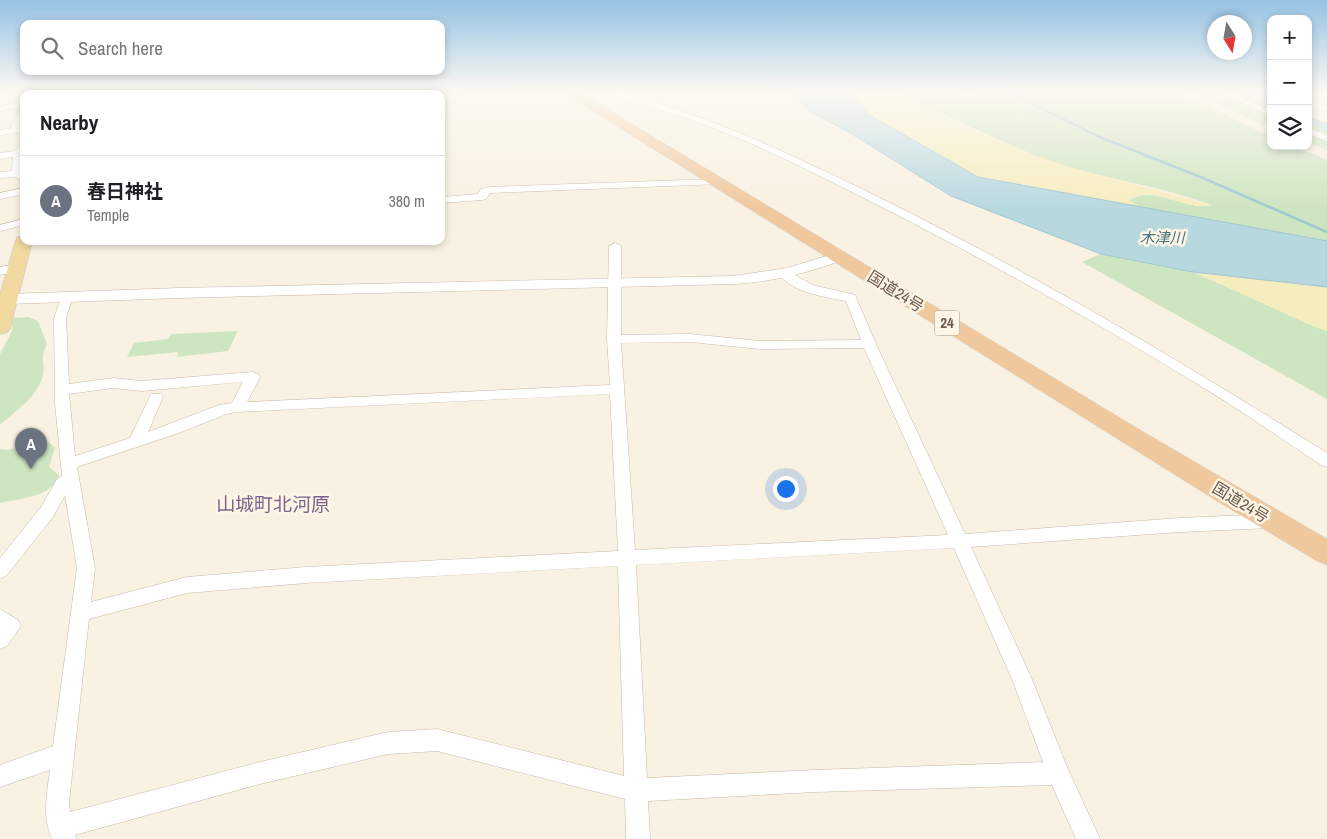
<!DOCTYPE html>
<html lang="en">
<head>
<meta charset="utf-8">
<style>
	:root { --surface:#fff; --page:#f6f6f6; --text:#202124; --muted:#757577; --line:#e0e0e0; --accent:#1a73e8 }
	body { margin:0; font-family:"Archivo Narrow","Noto Sans JP",sans-serif; background:var(--page); color:var(--text) }
	.controls { position:absolute; right:15px; top:15px; display:grid; overflow:hidden; border-radius:10px; box-shadow:0 2px 8px #0003 }
	.controls button { width:45px; height:45px; display:grid; place-items:center; padding:0; border:0; border-bottom:1px solid var(--line); background:var(--surface); color:var(--text); font:25px sans-serif }
	.compass { position:absolute; left:1207px; top:15px; width:45px; height:45px; border-radius:50%; background:var(--surface); box-shadow:0 2px 8px #0003; rotate:169deg }
	.you { position:absolute; left:785px; top:488px; width:18px; height:18px; margin:-12px; border:4px solid #fff; border-radius:50%; background:#1a73e8; box-shadow:0 0 0 8px #1a73e833 }
	.badge { display:grid; place-items:center; width:32px; height:32px; border-radius:50%; background:var(--accent); color:#fff; font-size:16px; font-weight:700 }
	.pin { position:absolute; translate:-50% -41px; filter:drop-shadow(0 1px 2px #0008) }
	.pin::after { content:''; position:absolute; top:26px; width:18px; height:15px; background:inherit; clip-path:polygon(0 0,100% 0,50% 100%) }
	.list { margin:0; padding:0; list-style:none }
	h2 { display:flex; justify-content:space-between; align-items:center; height:65px; margin:0; padding:0 20px; font-size:21px }
	h2 small { font-size:16px; font-weight:400; color:var(--muted) }
	.list li { display:grid; grid-template-columns:32px 1fr auto; gap:15px; align-items:center; box-sizing:border-box; height:90px; padding:0 20px; border-top:1px solid var(--line) }
	.list b { display:block; font-size:19px; white-space:nowrap }
	.list p { margin:0; font-size:16px; white-space:nowrap; color:var(--muted) }
	.list em { font-size:16px; font-style:normal; color:var(--muted) }
	.icon { flex:none; width:28px; height:28px; fill:none; stroke:currentColor; stroke-width:2; stroke-linecap:round; stroke-linejoin:round }
	.map { position:relative; flex:none; width:1327px; height:839px; overflow:hidden }
	.search { position:absolute; background:var(--surface); box-shadow:0 2px 8px #0003; left:20px; top:20px; width:425px; height:55px; display:flex; align-items:center; gap:12px; box-sizing:border-box; padding:0 18px; border-radius:10px; color:var(--muted); font-size:19px }
	.panel { position:absolute; background:var(--surface); box-shadow:0 2px 8px #0003; left:20px; top:90px; width:425px; height:155px; border-radius:10px }
	.map>svg:first-child { display:block }
</style>
</head>
<body>
<div class="map">
<svg width="1327" height="839" viewBox="0 0 1327 839">
	<rect width="100%" height="100%" fill="#f9f1e1"/>
	<g fill="#cee5c1">
		<path d="M891,91H948L971,98L968,91H1176L1271,137V146H1294L1327,160V241L1141,207L1128,201C1154,183 1183,211 1211,205C1154,183 1091,178 1034,155C986,135 939,112 891,91Z"/>
		<polygon points="1191,91 1238,91 1271,106 1271,128"/>
		<polygon points="1308,122 1327,128 1327,150 1308,143"/>
		<polygon points="1101,254 1193,272 1327,331 1327,399 1082,262"/>
		<path d="M29,317L38,321L47,344C39,360 46,362 43,375C38,397 16,410 0,425V354L12,331V318Z"/>
		<polygon points="238,331 228,351 177,357 178,352 127,357 134,343 168,339 172,334"/>
		<path d="M44,439L55,447L49,467L59,475C53,497 18,499 0,503V449L8,450Z"/>
	</g>
	<g fill="#f6edbe">
		<path d="M854,91H891L984,135L1034,155L1080,170L1212,205C1184,211 1154,183 1129,200L1141,207L978,177L866,113Z"/>
		<polygon points="1193,272 1327,287 1327,331 1315,327"/>
	</g>
	<polygon fill="#b8d8e0" stroke="#9fc6d1" points="794,91 854,91 866,113 978,177 1327,241 1327,287 1193,272 1101,254 951,196 847,131 810,112"/>
	<g fill="none" stroke-linecap="round" stroke-linejoin="round">
		<g stroke="#9fc6d1" stroke-width="2.5">
			<polyline points="303,91 341,91"/>
			<polyline points="1007,91 1097,136 1203,178 1327,232"/>
			<polyline points="441,95 474,92 540,91"/>
		</g>
		<g fill="#b8d8e0" fill-rule="evenodd">
			<polygon points="1237,91 1254,91 1271,99 1271,108"/>
			<polygon points="1308,116 1327,123 1327,131 1308,124"/>
		</g>
		<g stroke="#c8b9aa" stroke-width="1">
			<g id="minor">
				<polygon points="37,91 47,91 44,94 35,94"/>
				<polygon points="111,91 119,91 117,94 109,94"/>
				<polygon points="425,91 458,91 441,95 419,94"/>
				<path d="M606,91C624,91 641,98 658,103C699,116 739,132 779,150C969,236 1151,342 1327,453V467L1321,465C1281,438 1240,410 1199,385C1075,309 948,239 818,175C774,153 729,133 683,117C662,110 624,102 606,91Z"/>
				<polygon points="1217,91 1228,91 1271,111 1271,116"/>
				<polygon points="1308,99 1327,106 1327,111 1308,104"/>
				<polygon points="24,100 24,105 0,112 0,107"/>
				<polygon points="19,110 24,110 24,117 20,125 24,125 24,136 17,132 0,136 0,130 12,128 11,126"/>
				<polygon points="1308,128 1327,135 1327,141 1308,134"/>
				<polygon points="24,142 22,170 24,170 24,183 16,177 0,178 0,172 12,171 13,157 0,159 0,153 15,151 21,143"/>
				<polygon points="717,179 720,180 720,184 490,193 486,199 482,200 441,203 441,197 478,194 481,189 490,187"/>
				<polygon points="24,188 24,194 0,199 0,193"/>
				<polygon points="24,219 24,225 0,231 0,225"/>
				<path d="M615,243L621,246V335L690,334L760,341L861,340L846,301C825,297 794,293 779,275L785,271L789,272L813,285L855,295L876,344L965,534L1180,518L1271,514L1277,516L1280,521L1277,526L1271,528L1180,532L971,547L1031,677L1067,767L1100,839H1076L1052,785L815,792L648,801L650,839H626L625,799L437,751L388,754L260,784L75,835L77,839H52C42,817 47,793 50,770L0,787V765L53,746L77,568L65,495L53,517L6,576L0,579V558L41,507L57,479L62,476L55,403L54,318L63,293H71L73,296L66,318L69,384L113,378L141,381L253,372L258,374L260,377L247,402L610,385L607,339L609,246ZM690,342L760,349L864,348L948,535L635,550L621,343ZM243,382L232,403L219,405L148,432L163,397L161,394H151L130,438L75,456L69,394L113,388L141,391ZM610,394L618,551L306,567L187,577L91,602L95,568L77,467L176,434L227,414L237,412ZM954,548L1014,684L1043,762L815,770L647,778L636,565ZM618,566L624,776L437,729L388,732L260,762L70,812L69,802L89,619L187,593L306,583Z"/>
				<polygon points="17,264 23,268 21,270 0,275 0,267"/>
				<polygon points="0,609 18,620 21,626 7,646 0,649"/>
			</g>
		</g>
		<g stroke="#c8b9aa" stroke-width="1">
			<path id="tertiary" d="M840,252L845,253L847,256L845,259C809,273 772,282 733,284L179,298L8,304L3,302L0,299L3,296L8,294L179,288L733,276L787,268Z"/>
		</g>
		<g stroke="#d6d1cd" stroke-width="2">
			<g id="primary">
				<polygon points="138,91 150,91 148,94 136,94"/>
				<polygon points="24,236 24,241 32,241 10,328 7,332 0,334 0,295 16,241 18,237"/>
			</g>
		</g>
		<g stroke="#d6d1cd" stroke-width="1">
			<polygon id="trunk" points="561,91 577,91 1145,433 1327,539 1327,565 1317,561 1222,504"/>
		</g>
		<use href="#minor" fill="#fff" fill-rule="evenodd"/>
		<use href="#tertiary" fill="#fff" fill-rule="evenodd"/>
		<use href="#primary" fill="#f2d99f" fill-rule="evenodd"/>
		<use href="#trunk" fill="#f0c89e" fill-rule="evenodd"/>
	</g>
	<linearGradient id="sky" x2="0" y2="1"><stop stop-color="#95c2e5"/><stop offset="0.44" stop-color="#fcf9f2"/><stop offset="1" stop-color="#fcf9f2" stop-opacity="0"/></linearGradient>
	<rect width="1327" height="209" fill="url(#sky)"/>
	<g text-anchor="middle" stroke-width="5" stroke-linejoin="round" paint-order="stroke">
		<g font-size="15" font-style="italic" fill="#477280" stroke="#fdf5e6">
			<text x="1162" y="243">木津川</text>
		</g>
		<rect fill="#fdf5e6" stroke="#99887a" stroke-width="1" x="934.5" y="310.5" width="25" height="25" rx="4"/>
		<g font-size="15" font-weight="bold" fill="#6e594b">
			<text x="947" y="328">24</text>
		</g>
		<g font-size="16" fill="#6e594b" stroke="#fdf5e6">
			<text transform="translate(896 291) rotate(32)" y="6">国道24号</text>
			<text transform="translate(1241 502) rotate(31)" y="6">国道24号</text>
		</g>
		<g font-size="19" fill="#7f638b" stroke="#fdf5e6">
			<text x="273" y="511">山城町北河原</text>
		</g>
	</g>
</svg>
<div class="controls">
<button>+</button>
<button>−</button>
<button><svg class="icon" aria-label="layers" viewBox="0 0 24 24"><path d="M12 4l9 5-9 5-9-5zM3 14l9 5 9-5"/></svg></button>
</div>
<svg class="compass" viewBox="-18 -18 36 36"><path d="M0-13l5 13h-10z" fill="#e53935"/><path d="M0 13l5-13h-10z" fill="#757577"/></svg>
<div class="you"></div>
<div class="pin badge" style="left:31px;top:469px;background:#6b7280">A</div>
<div class="search"><svg class="icon" aria-label="search" viewBox="0 0 24 24"><circle cx="10" cy="10" r="6"/><path d="M15 15l6 6"/></svg>Search here</div>
<section class="panel">
<h2>Nearby<small></small></h2>
<ul class="list">
<li><span class="badge" style="background:#6b7280">A</span><div><b>春日神社</b><p>Temple</p></div><em>380 m</em></li>
</ul>
</section>
</div>
</body>
</html>
